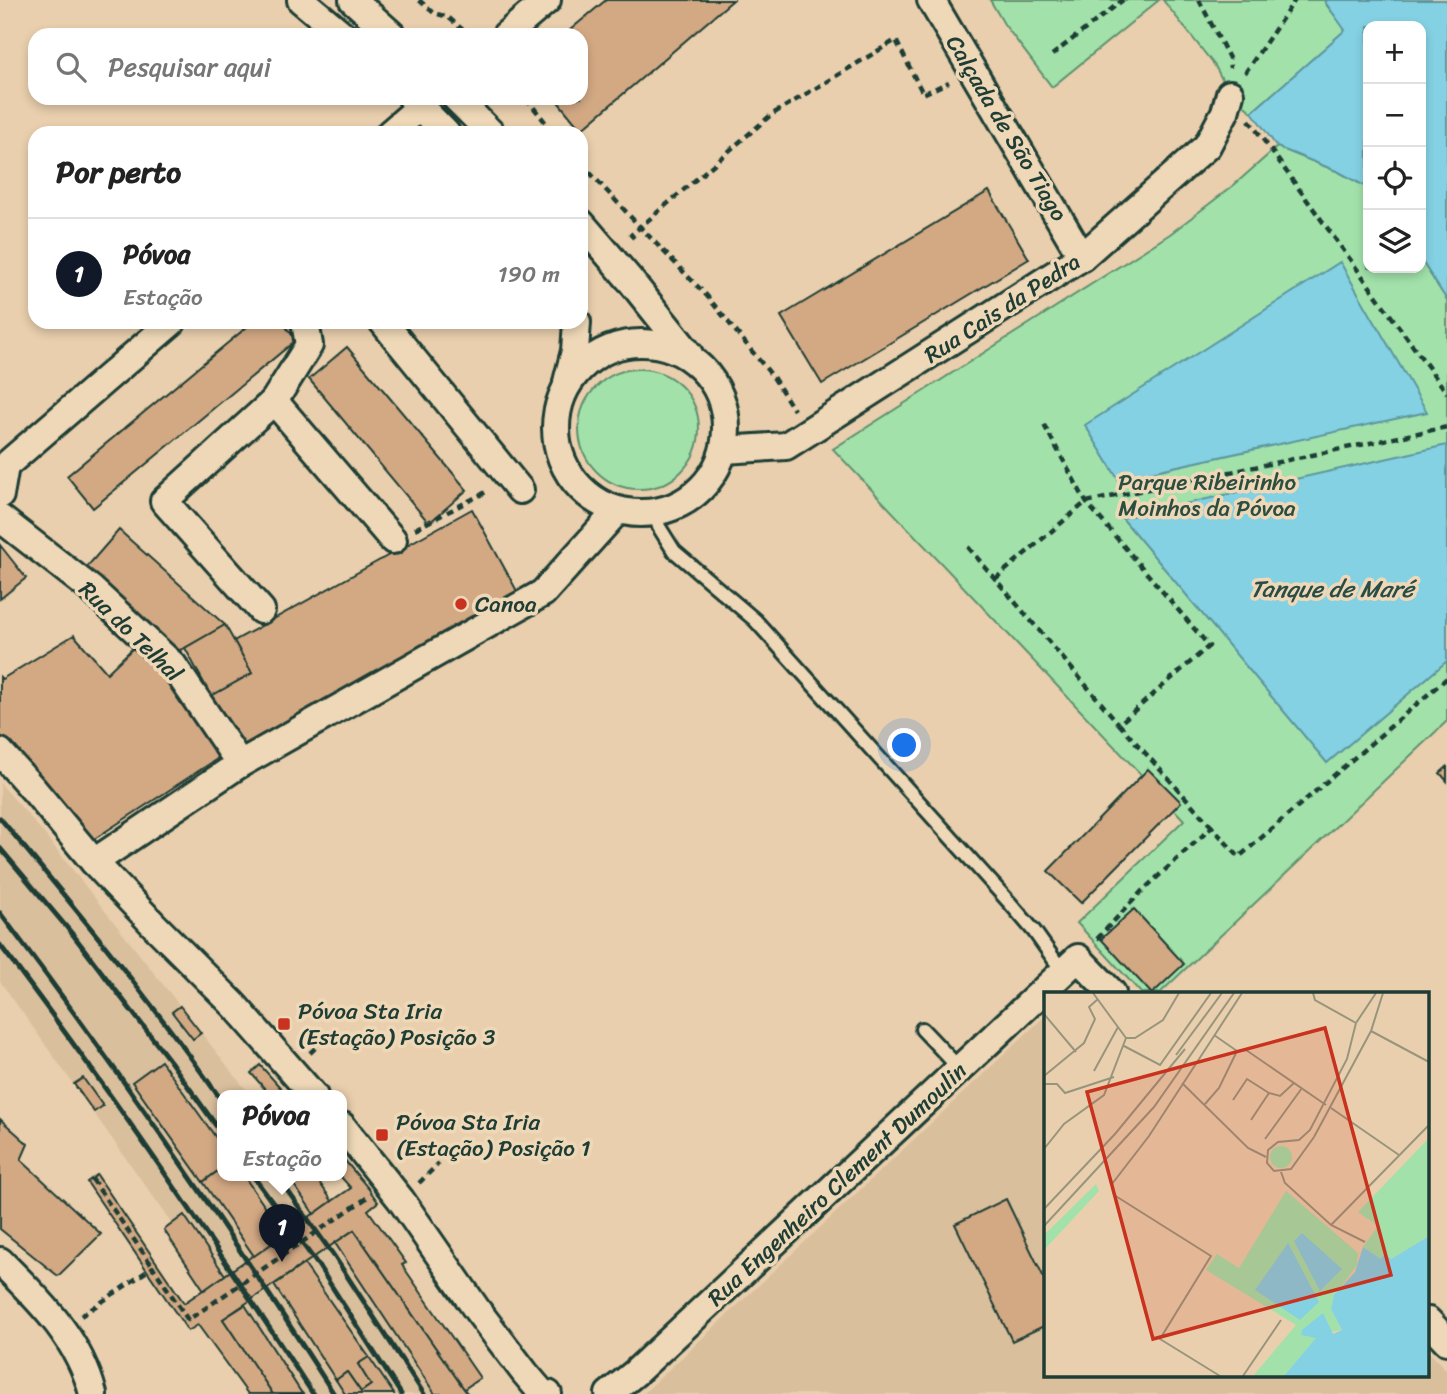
<!DOCTYPE html>
<html lang="pt">
<head>
<meta charset="utf-8">
<style>
	:root { --surface:#fff; --page:#f6f6f6; --text:#222; --muted:#767676; --line:#e0e0e0; --accent:#111827 }
	body { margin:0; font-family:Sriracha,sans-serif; background:var(--page); color:var(--text) }
	.controls { position:absolute; right:21px; top:21px; display:grid; overflow:hidden; border-radius:14px; box-shadow:0 4px 10px #0003 }
	.controls button { width:63px; height:63px; display:grid; place-items:center; padding:0; border:0; border-bottom:2px solid var(--line); background:var(--surface); color:var(--text); font:35px sans-serif }
	.you { position:absolute; left:905px; top:746px; width:24px; height:24px; margin:-18px; border:5px solid #fff; border-radius:50%; background:#1a73e8; box-shadow:0 0 0 10px #1a73e833 }
	.badge { display:grid; place-items:center; width:46px; height:46px; border-radius:50%; background:var(--accent); color:#fff; font-size:23px; font-weight:700 }
	.pin { position:absolute; translate:-50% -58px; filter:drop-shadow(0 2px 4px #0008) }
	.pin::after { content:''; position:absolute; top:37px; width:24px; height:21px; background:inherit; clip-path:polygon(0 0,100% 0,50% 100%) }
	.popup { position:absolute; left:217px; top:1090px; width:130px; height:91px; box-sizing:border-box; display:grid; place-content:center; border-radius:14px; background:var(--surface); filter:drop-shadow(0 2px 5px #0005); font-size:23px; white-space:nowrap; color:var(--muted) }
	.popup b { font-size:26px; color:var(--text) }
	.popup::after { content:''; position:absolute; left:50%; top:100%; margin-left:-14px; border:14px solid transparent; border-top-color:var(--surface) }
	.list { margin:0; padding:0; list-style:none }
	h2 { display:flex; justify-content:space-between; align-items:center; height:91px; margin:0; padding:0 28px; font-size:30px }
	h2 small { font-size:23px; font-weight:400; color:var(--muted) }
	.list li { display:grid; grid-template-columns:46px 1fr auto; gap:21px; align-items:center; box-sizing:border-box; height:112px; padding:0 28px; border-top:2px solid var(--line) }
	.list b { display:block; font-size:26px; white-space:nowrap }
	.list p { margin:0; font-size:23px; white-space:nowrap; color:var(--muted) }
	.list em { font-size:23px; font-style:normal; color:var(--muted) }
	.icon { flex:none; width:38px; height:38px; fill:none; stroke:currentColor; stroke-width:2; stroke-linecap:round; stroke-linejoin:round }
	.map { position:relative; flex:none; width:1447px; height:1394px; overflow:hidden }
	.search { position:absolute; background:var(--surface); box-shadow:0 4px 10px #0003; left:28px; top:28px; width:560px; height:77px; display:flex; align-items:center; gap:18px; box-sizing:border-box; padding:0 24px; border-radius:21px; color:var(--muted); font-size:26px }
	.panel { position:absolute; background:var(--surface); box-shadow:0 4px 10px #0003; left:28px; top:126px; width:560px; height:203px; border-radius:21px }
	.map>svg:first-child { display:block }
</style>
</head>
<body>
<div class="map">
<svg width="1447" height="1394" viewBox="0 0 1447 1394">
	<rect width="100%" height="100%" fill="#e9cfad"/>
	<filter id="ink" filterUnits="userSpaceOnUse"><feTurbulence type="fractalNoise" baseFrequency=".0143" numOctaves="2"/><feDisplacementMap in="SourceGraphic" scale="14" xChannelSelector="R" yChannelSelector="G"/><feConvolveMatrix kernelMatrix="1 2 1 2 8 2 1 2 1" color-interpolation-filters="sRGB"/></filter>
	<g filter="url(#ink)">
		<g fill="#dabf9d">
			<polygon points="0,783 42,831 251,1096 222,1096 222,1176 313,1176 354,1230 468,1394 273,1394 164,1230 172,1223 0,981"/>
			<polygon points="1046,1015 1046,1375 1428,1375 1428,1351 1447,1371 1447,1394 643,1394"/>
		</g>
		<g fill="#a2e2aa" stroke="#60906f" stroke-width="2">
			<polygon points="990,0 1159,0 1052,87 1004,24"/>
			<polygon points="1163,0 1328,0 1325,3 1346,30 1252,112 1230,94 1215,66"/>
			<polygon points="1277,147 1339,172 1368,188 1368,268 1421,268 1421,260 1447,300 1447,721 1160,993 1141,993 1077,923 1184,820 833,449 1170,234 1234,185"/>
			<circle cx="639" cy="429" r="60"/>
		</g>
		<g fill="#84d1e3" stroke="#5c969d" stroke-width="2">
			<polygon points="1328,0 1447,0 1447,300 1421,260 1421,26 1368,26 1368,188 1339,172 1277,147 1252,112 1345,30 1325,2"/>
			<polygon points="1340,262 1427,412 1118,479 1085,425"/>
			<polygon points="1447,445 1447,661 1327,763 1122,518"/>
		</g>
		<g fill="#d3a984" stroke="#1f3d34" stroke-width="2">
			<polygon points="606,0 733,0 581,130 555,98 581,98 581,35 564,35"/>
			<polygon points="989,191 1029,259 822,384 781,316"/>
			<polygon points="253,322 282,322 296,340 93,508 67,476"/>
			<polygon points="347,347 467,490 429,523 309,379"/>
			<polygon points="472,509 517,591 241,747 211,696 252,673 234,641"/>
			<polygon points="119,530 225,625 185,648 177,651 86,568"/>
			<polygon points="0,545 26,578 0,599"/>
			<polygon points="225,625 252,673 211,696 185,648"/>
			<polygon points="74,635 107,673 134,647 182,698 220,757 91,841 0,735 0,677 2,679"/>
			<polygon points="1447,767 1447,781 1440,773"/>
			<polygon points="1148,769 1181,802 1081,903 1048,871"/>
			<polygon points="1134,909 1184,964 1153,993 1151,993 1101,939"/>
			<polygon points="180,1006 201,1033 193,1039 172,1012"/>
			<polygon points="161,1061 222,1146 222,1168 203,1182 132,1082"/>
			<polygon points="260,1065 288,1096 271,1096 251,1073"/>
			<polygon points="83,1078 103,1106 94,1112 74,1084"/>
			<polygon points="0,1119 28,1144 21,1160 101,1234 58,1276 0,1229"/>
			<polygon points="342,1157 368,1188 378,1202 368,1210 406,1263 402,1265 480,1378 464,1389 354,1230 223,1319 273,1394 248,1394 198,1325 188,1331 87,1182 97,1175 184,1303 351,1188 340,1176 342,1176"/>
			<polygon points="222,1168 222,1176 244,1176 284,1235 254,1256 203,1182"/>
			<polygon points="288,1176 315,1176 332,1201 314,1214"/>
			<polygon points="1006,1199 1046,1282 1046,1325 1012,1341 955,1224"/>
			<polygon points="184,1215 225,1275 204,1290 164,1230"/>
			<polygon points="354,1230 464,1389 468,1394 435,1394 335,1243"/>
			<polygon points="304,1264 369,1357 358,1364 371,1385 361,1392 347,1372 336,1380 274,1285"/>
			<polygon points="245,1305 301,1392 303,1394 273,1394 223,1319"/>
			<polygon points="369,1357 394,1394 345,1394 336,1380 347,1372 361,1392 371,1385 358,1364"/>
		</g>
		<g fill="none" stroke-linecap="round" stroke-linejoin="round">
			<g stroke="#1f3d34" stroke-width="18">
				<g id="service">
					<polyline points="655,513 659,527 674,551 755,620 1009,902 1034,931 1063,972"/>
					<polyline points="922,1029 960,1069"/>
				</g>
			</g>
			<g stroke="#1f3d34" stroke-width="32">
				<g id="minor">
					<polyline points="301,0 343,35"/>
					<polyline points="353,0 392,35"/>
					<polyline points="931,0 1082,257"/>
					<polyline points="506,35 547,0"/>
					<polyline points="412,98 446,133"/>
					<polyline points="456,98 491,133"/>
					<polyline points="390,133 420,107"/>
					<polyline points="581,223 630,280 689,354"/>
					<polyline points="305,322 309,345 274,401 393,540"/>
					<polyline points="383,322 520,490"/>
					<circle cx="641" cy="428" r="85"/>
					<polyline points="567,382 575,351 577,322"/>
					<polyline points="724,450 786,446 1082,257 1207,146 1225,112 1230,94"/>
					<polyline points="0,495 5,466 172,322"/>
					<polyline points="0,518 91,589 173,665 238,761 238,765"/>
					<polyline points="261,610 164,501 274,401"/>
					<polyline points="0,752 34,790 94,862 155,926 234,1005 314,1096"/>
					<polyline points="94,862 238,765 543,593 617,511"/>
					<polyline points="342,1126 401,1200 477,1310 525,1373 542,1393 548,1394"/>
					<path d="M0,1261C39,1300 79,1338 93,1394"/>
					<polyline points="1428,1321 1447,1341"/>
					<polyline points="609,1394 635,1373 1078,958 1112,993"/>
				</g>
			</g>
			<g stroke="#1f3d34" stroke-width="4.5" stroke-dasharray="7 5" stroke-linecap="butt">
				<polyline points="419,0 434,13 448,17 469,35"/>
				<polyline points="1199,0 1229,58 1230,68"/>
				<polyline points="1052,55 1123,0"/>
				<polyline points="1245,73 1295,0"/>
				<polyline points="526,98 554,133"/>
				<polyline points="1249,120 1447,393"/>
				<polyline points="581,163 641,228 707,296 773,377 794,410"/>
				<polyline points="634,238 631,235 771,115 896,40 923,94 949,82"/>
				<polyline points="1044,425 1086,502 1209,646 1119,724 1212,827"/>
				<polyline points="415,529 488,491"/>
				<polyline points="968,547 1119,724"/>
				<polyline points="995,579 1086,502 1447,427"/>
				<polyline points="1097,939 1141,892 1212,827 1239,857 1447,678"/>
				<polyline points="310,1053 330,1034"/>
				<polyline points="92,1179 153,1267"/>
				<polyline points="419,1183 439,1163"/>
			</g>
			<use href="#service" stroke="#eed8b7" stroke-width="12"/>
			<use href="#minor" stroke="#eed8b7" stroke-width="26"/>
			<g stroke="#1f3d34" stroke-width="5">
				<path d="M0,818C77,910 153,1003 222,1101"/>
				<polyline points="0,848 74,936 170,1061 222,1134"/>
				<path d="M0,913C118,1069 229,1230 334,1394"/>
				<path d="M0,945C110,1090 213,1241 313,1394"/>
				<polyline points="253,1176 318,1265 401,1394"/>
				<polyline points="277,1176 334,1256 424,1394"/>
			</g>
			<polyline stroke="#1f3d34" stroke-width="4.5" stroke-dasharray="7 5" stroke-linecap="butt" points="81,1316 153,1267 188,1320 368,1197"/>
		</g>
	</g>
	<g fill="#c8321e" stroke="#eed8b7" stroke-width="2.5">
		<circle cx="461" cy="604" r="7"/>
		<rect x="277" y="1017" width="14" height="14" rx="3.5"/>
		<rect x="375" y="1128" width="14" height="14" rx="3.5"/>
	</g>
	<g text-anchor="middle" stroke-width="7" stroke-linejoin="round" paint-order="stroke">
		<g font-size="23" fill="#1f3d34" stroke="#eed8b7">
			<text transform="translate(1007 128) rotate(59)" y="8">Calçada de São Tiago</text>
			<text transform="translate(1002 308) rotate(-33)" y="8">Rua Cais da Pedra</text>
			<text transform="translate(131 631) rotate(44)" y="8">Rua do Telhal</text>
			<text transform="translate(837 1184) rotate(-43)" y="8">Rua Engenheiro Clement Dumoulin</text>
		</g>
		<g font-size="23" fill="#2c4e40" stroke="#eed8b7">
			<text x="1207" y="490">Parque Ribeirinho<tspan x="1207" dy="26">Moinhos da Póvoa</tspan></text>
		</g>
		<g font-size="23" fill="#1f3d34" stroke="#eed8b7" text-anchor="start">
			<text x="475" y="612">Canoa</text>
			<text x="298" y="1019">Póvoa Sta Iria<tspan x="298" dy="26">(Estação) Posição 3</tspan></text>
			<text x="396" y="1130">Póvoa Sta Iria<tspan x="396" dy="26">(Estação) Posição 1</tspan></text>
		</g>
		<g font-size="24" font-style="italic" fill="#294c46" stroke="#eed8b7">
			<text x="1332" y="597">Tanque de Maré</text>
		</g>
	</g>
	<g transform="translate(1044 992)">
		<rect width="385" height="385" fill="#e9cfad"/>
		<path d="M385,146V244L347,267H337L319,255L334,234L314,220ZM226 165a11 11 0 1 1 22 0a11 11 0 1 1-22 0ZM52,192L55,199L0,258V243ZM242,199L314,261L313,273L290,304L287,317L298,338L269,343L273,346L240,384H209L252,333L162,278L173,262L195,276Z" fill="#a2e2aa"/>
		<path d="M258,241L298,277L276,299L250,249ZM385,244V384H240L272,346L257,343L258,338L279,321L289,342L298,338L287,317L290,303L311,280L319,255L337,267L341,262L347,267ZM244,251L275,310L256,328L211,298Z" fill="#84d1e3"/>
		<path fill="none" stroke="#98957d" stroke-width="2" d="M49,1L82,46M269,1L271,8L312,31M332,1L312,31L303,67L266,138L255,148L234,150L224,158L223,171L230,179L247,177L270,145L327,39L339,1M0,22L32,60M327,39L385,70M170,43L193,59M82,46H91L119,28L135,1M80,54L116,73L167,1M193,59L202,58L282,113M132,63L178,1M50,79L74,35M0,84L40,51L51,27L45,15L54,7M138,91L204,156L222,165M0,92H13L21,101L70,85M189,108L203,87L225,101M161,112L175,96L193,59M287,116L355,163M207,128L225,101L236,104L250,91M221,147L258,96M0,157L20,132L60,103L82,46M237,180L241,191L287,233L321,250M0,217L71,142L141,57M287,233L385,133M0,234L110,115L190,1M176,384L116,347L167,264L70,203L68,192L105,144L198,1M199,384L237,328"/>
		<path fill="#c8321e" fill-opacity="0.15" stroke="#c8321e" stroke-width="3.5" d="M281,36L347,283L109,347L43,100Z"/>
		<rect width="385" height="385" fill="none" stroke="#1f3d34" stroke-width="3.5"/>
	</g>
</svg>
<div class="controls">
<button>+</button>
<button>−</button>
<button><svg class="icon" aria-label="locate" viewBox="0 0 24 24"><circle cx="12" cy="12" r="6"/><path d="M12 2v4M12 18v4M2 12h4M18 12h4"/></svg></button>
<button><svg class="icon" aria-label="layers" viewBox="0 0 24 24"><path d="M12 4l9 5-9 5-9-5zM3 14l9 5 9-5"/></svg></button>
</div>
<div class="you"></div>
<div class="pin badge" style="left:282px;top:1262px">1</div>
<div class="popup"><b>Póvoa</b>Estação</div>
<div class="search"><svg class="icon" aria-label="search" viewBox="0 0 24 24"><circle cx="10" cy="10" r="6"/><path d="M15 15l6 6"/></svg>Pesquisar aqui</div>
<section class="panel">
<h2>Por perto<small></small></h2>
<ul class="list">
<li><span class="badge">1</span><div><b>Póvoa</b><p>Estação</p></div><em>190 m</em></li>
</ul>
</section>
</div>
</body>
</html>
